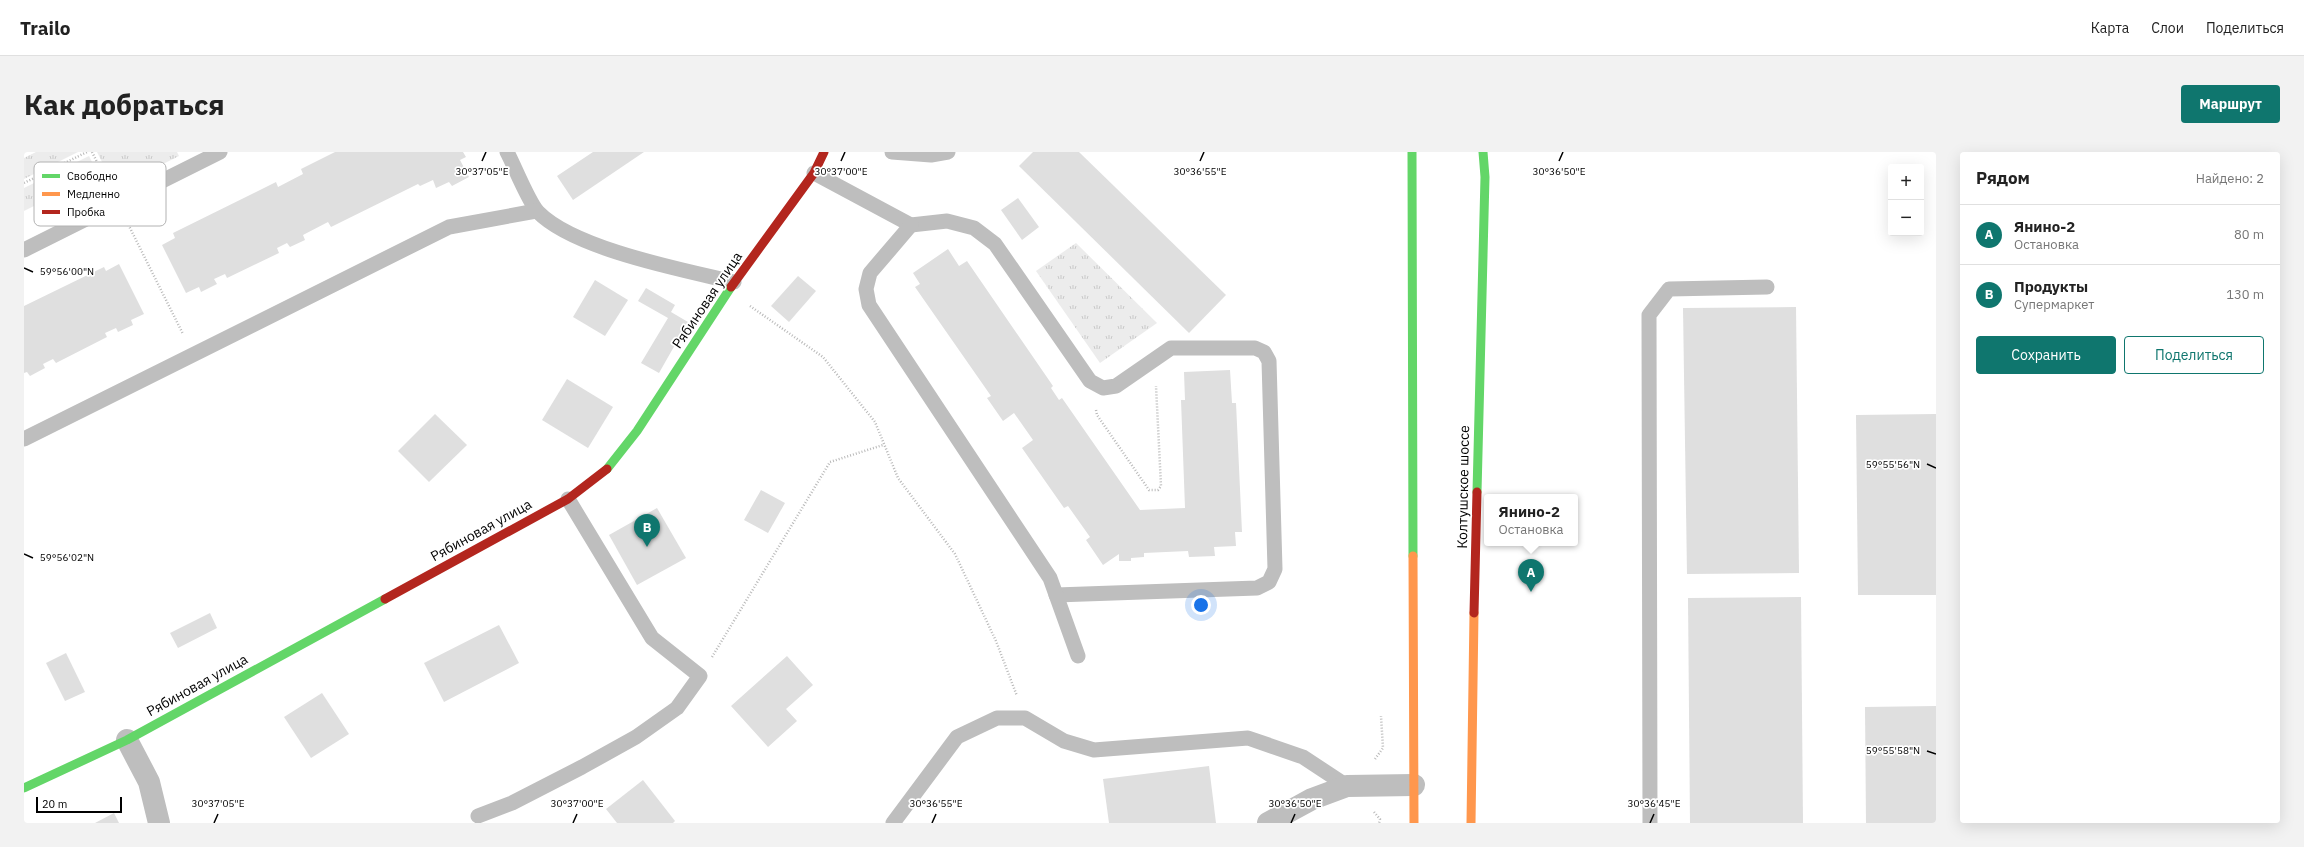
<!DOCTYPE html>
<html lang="ru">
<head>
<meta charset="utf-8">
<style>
	:root { --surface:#fff; --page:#f2f2f2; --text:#222; --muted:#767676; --line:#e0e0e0; --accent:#0f766e }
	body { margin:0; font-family:"IBM Plex Sans",sans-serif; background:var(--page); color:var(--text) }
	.controls { position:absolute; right:12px; top:12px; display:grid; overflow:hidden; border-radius:4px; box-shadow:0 4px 16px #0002 }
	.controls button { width:36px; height:36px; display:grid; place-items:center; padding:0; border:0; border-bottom:1px solid var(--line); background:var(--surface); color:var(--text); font:20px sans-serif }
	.scale { position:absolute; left:12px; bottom:10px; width:86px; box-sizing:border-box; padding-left:4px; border:2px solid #000; border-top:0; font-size:11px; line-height:14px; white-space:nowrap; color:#000; -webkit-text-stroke:3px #fff; paint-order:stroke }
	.you { position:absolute; left:1177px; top:453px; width:14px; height:14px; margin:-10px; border:3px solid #fff; border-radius:50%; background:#1a73e8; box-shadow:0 0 0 6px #1a73e833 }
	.badge { display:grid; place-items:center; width:26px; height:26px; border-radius:50%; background:var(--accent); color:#fff; font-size:13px; font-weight:700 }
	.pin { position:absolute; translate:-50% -33px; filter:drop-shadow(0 1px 2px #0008) }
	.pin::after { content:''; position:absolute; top:21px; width:14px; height:12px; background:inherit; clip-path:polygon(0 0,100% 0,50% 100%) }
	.popup { position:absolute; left:1460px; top:342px; width:94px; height:52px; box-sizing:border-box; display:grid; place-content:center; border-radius:4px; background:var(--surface); filter:drop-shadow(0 1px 3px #0005); font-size:13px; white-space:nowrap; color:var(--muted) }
	.popup b { font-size:15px; color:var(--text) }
	.popup::after { content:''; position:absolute; left:50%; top:100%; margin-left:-8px; border:8px solid transparent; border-top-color:var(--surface) }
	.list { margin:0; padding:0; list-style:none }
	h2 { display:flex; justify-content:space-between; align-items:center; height:52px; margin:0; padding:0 16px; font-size:17px }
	h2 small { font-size:13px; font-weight:400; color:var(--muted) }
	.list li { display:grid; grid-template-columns:26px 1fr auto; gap:12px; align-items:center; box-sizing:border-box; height:60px; padding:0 16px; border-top:1px solid var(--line) }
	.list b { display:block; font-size:15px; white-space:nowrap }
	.list p { margin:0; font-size:13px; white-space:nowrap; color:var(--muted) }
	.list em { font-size:13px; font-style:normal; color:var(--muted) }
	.actions { display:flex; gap:8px; padding:12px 16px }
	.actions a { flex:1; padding:9px 0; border:1px solid var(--accent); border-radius:4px; text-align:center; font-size:14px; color:var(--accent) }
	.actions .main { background:var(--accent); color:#fff }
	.map { position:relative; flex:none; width:1912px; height:671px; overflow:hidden; border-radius:4px }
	header { display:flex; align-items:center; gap:24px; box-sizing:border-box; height:56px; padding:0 20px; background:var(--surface); border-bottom:1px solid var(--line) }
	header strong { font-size:19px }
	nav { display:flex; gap:22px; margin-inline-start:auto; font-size:14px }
	.intro { display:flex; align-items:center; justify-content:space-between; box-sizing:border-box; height:96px; padding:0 24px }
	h1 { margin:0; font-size:28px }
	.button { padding:10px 18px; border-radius:4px; background:var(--accent); color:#fff; font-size:14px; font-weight:700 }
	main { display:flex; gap:24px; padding:0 24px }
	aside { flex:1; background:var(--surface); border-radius:4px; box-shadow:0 4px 16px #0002 }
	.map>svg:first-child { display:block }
</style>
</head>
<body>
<header>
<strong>Trailo</strong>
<nav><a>Карта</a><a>Слои</a><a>Поделиться</a></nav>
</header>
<div class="intro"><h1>Как добраться</h1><a class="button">Маршрут</a></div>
<main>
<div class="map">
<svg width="1912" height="671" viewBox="0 0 1912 671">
	<defs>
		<pattern id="grass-tufts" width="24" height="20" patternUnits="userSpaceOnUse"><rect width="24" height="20" fill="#ececec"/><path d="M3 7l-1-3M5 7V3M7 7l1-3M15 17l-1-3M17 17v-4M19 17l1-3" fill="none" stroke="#c9c9c9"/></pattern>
	</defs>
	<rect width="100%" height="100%" fill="#fff"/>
	<g fill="url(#grass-tufts)">
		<polygon points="12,0 54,0 0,27 0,6"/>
		<polygon points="73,0 153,0 155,4 91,36"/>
		<polygon points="65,4 83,40 59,52 50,34 0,59 0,36"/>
		<polygon points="1052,91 1133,171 1076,211 1012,119"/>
	</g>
	<g fill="#dfdfdf">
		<polygon points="311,0 439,0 442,5 436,8 445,25 428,34 425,30 412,36 409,28 396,34 394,32 307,75 304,70 279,83 281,88 266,95 263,91 253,96 255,101 203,126 201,122 190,127 193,132 177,140 175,135 162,141 138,93 151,86 149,81 252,30 254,35 279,22 277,17"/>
		<polygon points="569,0 620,0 549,48 533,24"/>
		<polygon points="1009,0 1055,0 1202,143 1165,181 995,14"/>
		<polygon points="994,46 1015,75 998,88 977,58"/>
		<polygon points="924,97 935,114 943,109 1029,234 1027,236 1035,248 1038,246 1116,358 1161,356 1157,248 1161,248 1160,220 1206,218 1208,251 1212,251 1218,380 1211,380 1212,394 1190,395 1191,404 1165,405 1164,399 1120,401 1120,405 1107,406 1107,409 1095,409 1095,402 1079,413 1062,388 1066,385 1044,354 1040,356 998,296 1009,288 990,261 979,269 963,246 967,244 891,135 896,132 889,121"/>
		<polygon points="95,112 120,162 107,168 109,173 94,180 92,176 81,181 83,185 32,211 29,207 19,212 21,216 6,224 3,220 0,221 0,154 80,115 82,119"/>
		<polygon points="774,124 792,139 765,170 747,154"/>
		<polygon points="571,128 604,148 581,184 549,165"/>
		<polygon points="622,136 651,153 647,160 664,170 635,221 617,211 644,166 614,149"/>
		<polygon points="1772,155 1775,421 1663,422 1659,156"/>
		<polygon points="543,227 589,255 564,296 518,268"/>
		<polygon points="411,262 443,293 405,330 374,299"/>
		<polygon points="1912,262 1912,443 1834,443 1832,263"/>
		<polygon points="737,338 761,351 744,381 720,368"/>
		<polygon points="633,356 662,406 613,433 585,383"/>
		<polygon points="1777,445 1779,671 1666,671 1664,446"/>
		<polygon points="186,461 193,476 154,496 146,481"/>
		<polygon points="475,473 495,511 420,550 400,511"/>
		<polygon points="42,501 61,540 41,549 22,511"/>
		<polygon points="763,504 789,533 762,557 773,569 744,595 707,554"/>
		<polygon points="298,541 325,582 287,606 260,565"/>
		<polygon points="1912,554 1912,671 1842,671 1841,555"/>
		<polygon points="1185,614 1192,671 1085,671 1079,627"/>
		<polygon points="619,628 651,669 649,671 593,671 582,657"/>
		<polygon points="90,661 95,671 71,671"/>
	</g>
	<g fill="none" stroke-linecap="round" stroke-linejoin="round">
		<g stroke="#b9b9b9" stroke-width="2.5" stroke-dasharray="1 2" stroke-linecap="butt">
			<polyline points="68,0 84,32"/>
			<polyline points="0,31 63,0"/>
			<polyline points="103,70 159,182"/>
			<polyline points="726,154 799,205 851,270 874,326 931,402 972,489 993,544"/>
			<polyline points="1072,258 1073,263 1125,338 1134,338 1137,334 1132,234"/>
			<polyline points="688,505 806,310 859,293"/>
			<polyline points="1351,607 1359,596 1357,564"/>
			<polyline points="1350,660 1356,667 1355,671"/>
		</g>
		<g stroke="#bebebe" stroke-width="15">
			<path d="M483,0C490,13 505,51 514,60C550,97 659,118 710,130"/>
			<polyline points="868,0 907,3 924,0"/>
			<polyline points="790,21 887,73 923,69 950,76 971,92 1066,229 1079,236 1092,234 1147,196 1231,196 1240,200 1245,209 1251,417 1245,430 1233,436 1032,443"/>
			<polyline points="887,73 846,121 842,137 845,153 1026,426 1054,504"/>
			<polyline points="0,98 196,0"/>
			<polyline points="0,287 425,75 512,59"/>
			<polyline points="454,664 488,651 558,615 612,585 653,556 676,524 628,486 544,347"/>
			<polyline points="869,671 933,585 973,566 1001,566 1040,589 1070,598 1224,586 1279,605 1323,634"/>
			<polyline points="1626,671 1625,163 1645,137 1743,135"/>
		</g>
		<g stroke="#bebebe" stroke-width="22">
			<polyline points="103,588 125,630 135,671"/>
			<polyline points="1244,671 1288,647 1323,634 1390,633"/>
		</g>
		<g stroke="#63d668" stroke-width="9">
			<polyline points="1388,0 1389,404"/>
			<polyline points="583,317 613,279 707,135"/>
			<polyline points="1453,340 1461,25 1459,0"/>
			<polyline points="0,636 103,588 361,447"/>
		</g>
		<g stroke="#ff974d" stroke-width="9">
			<polyline points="1389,404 1390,671"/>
			<polyline points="1447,671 1450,461"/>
		</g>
		<g stroke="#b3261e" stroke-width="9">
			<polyline points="707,135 790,21 800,0"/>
			<polyline points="361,447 544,347 583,317"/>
			<polyline points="1450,461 1453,340"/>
		</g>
	</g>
	<path fill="none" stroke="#000" stroke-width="1.5" d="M458,9L462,0M817,9L821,0M1176,9L1180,0M1535,9L1539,0M0,116L9,120M1903,312L1912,316M0,402L9,406M1903,599L1912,602M190,671L194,662M549,671L553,662M908,671L912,662M1267,671L1271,662M1626,671L1630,662"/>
	<g text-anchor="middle" stroke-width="3.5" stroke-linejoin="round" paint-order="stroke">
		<g font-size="14" fill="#000" stroke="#fff">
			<text transform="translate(683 148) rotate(-56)" y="5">Рябиновая улица</text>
			<text transform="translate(1439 335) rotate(-89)" y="5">Колтушское шоссе</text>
			<text transform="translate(457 378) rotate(-29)" y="5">Рябиновая улица</text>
			<text transform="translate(173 533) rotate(-29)" y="5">Рябиновая улица</text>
		</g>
	</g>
	<rect x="10" y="10" width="132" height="64" rx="6" fill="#fff" stroke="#b2b2b2" stroke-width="1"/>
	<rect x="18" y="22" width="18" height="4" fill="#63d668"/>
	<rect x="18" y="40" width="18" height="4" fill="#ff974d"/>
	<rect x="18" y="58" width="18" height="4" fill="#b3261e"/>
	<g font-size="11" fill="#000">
		<text x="43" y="28">Свободно</text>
		<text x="43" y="46">Медленно</text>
		<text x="43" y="64">Пробка</text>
	</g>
	<g font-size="10" text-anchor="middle" fill="#000" stroke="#fff" stroke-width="3.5" stroke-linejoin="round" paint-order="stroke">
		<text x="1535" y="23">30°36'50"E</text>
		<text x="458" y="23">30°37'05"E</text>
		<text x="817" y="23">30°37'00"E</text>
		<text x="1176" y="23">30°36'55"E</text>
		<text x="43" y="123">59°56'00"N</text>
		<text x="1869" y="316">59°55'56"N</text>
		<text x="43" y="409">59°56'02"N</text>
		<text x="1869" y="602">59°55'58"N</text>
		<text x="194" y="655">30°37'05"E</text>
		<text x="553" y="655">30°37'00"E</text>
		<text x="912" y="655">30°36'55"E</text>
		<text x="1271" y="655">30°36'50"E</text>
		<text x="1630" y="655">30°36'45"E</text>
	</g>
</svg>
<div class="controls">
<button>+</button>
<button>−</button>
</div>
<div class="scale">20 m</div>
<div class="you"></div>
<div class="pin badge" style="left:1507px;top:440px">A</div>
<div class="popup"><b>Янино-2</b>Остановка</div>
<div class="pin badge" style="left:623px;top:395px">B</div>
</div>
<aside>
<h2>Рядом<small>Найдено: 2</small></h2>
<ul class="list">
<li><span class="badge">A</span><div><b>Янино-2</b><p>Остановка</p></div><em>80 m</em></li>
<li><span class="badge">B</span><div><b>Продукты</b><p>Супермаркет</p></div><em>130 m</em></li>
</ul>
<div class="actions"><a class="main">Сохранить</a><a>Поделиться</a></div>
</aside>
</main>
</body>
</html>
